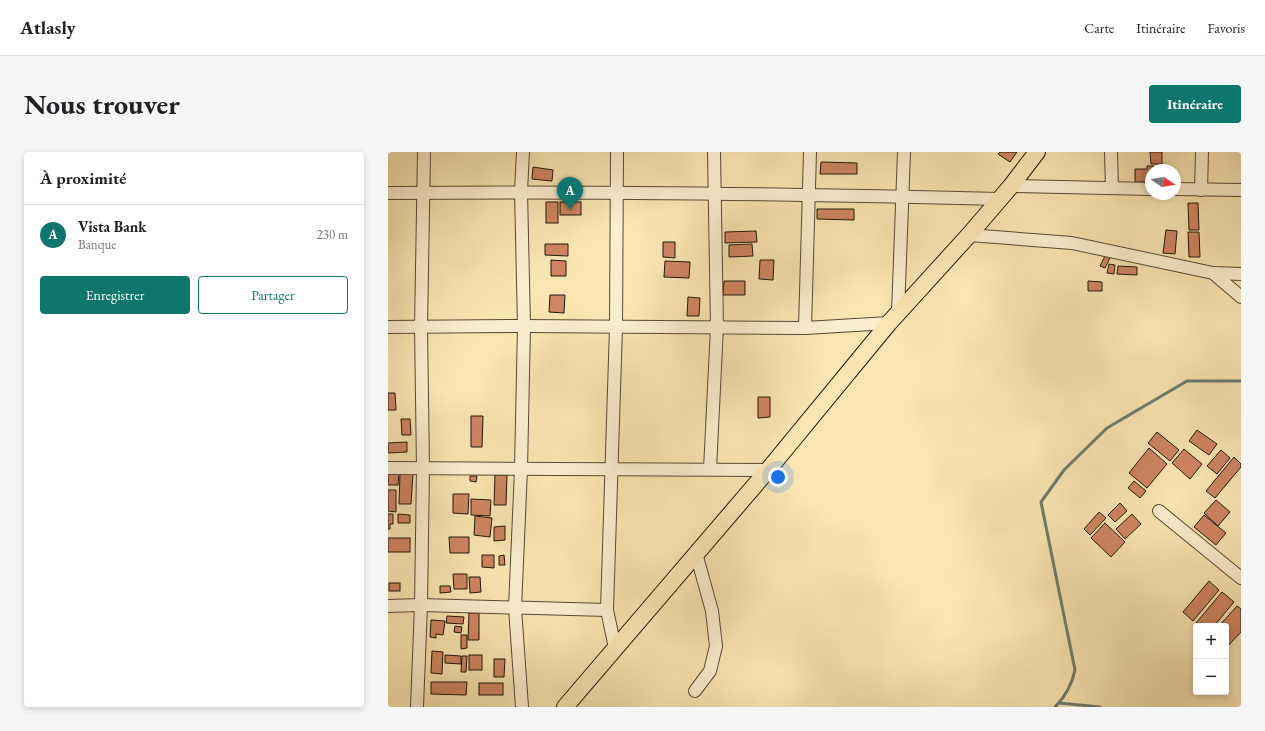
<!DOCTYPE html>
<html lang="fr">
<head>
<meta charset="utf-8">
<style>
	:root { --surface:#fff; --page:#f6f6f6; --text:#202124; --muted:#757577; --line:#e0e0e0; --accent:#0f766e }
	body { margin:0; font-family:"EB Garamond",serif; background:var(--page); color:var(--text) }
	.controls { position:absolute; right:12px; bottom:12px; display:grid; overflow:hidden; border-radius:4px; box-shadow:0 2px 6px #0003 }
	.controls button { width:36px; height:36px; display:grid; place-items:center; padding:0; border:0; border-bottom:1px solid var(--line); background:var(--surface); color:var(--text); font:20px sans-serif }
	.compass { position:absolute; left:757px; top:12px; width:36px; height:36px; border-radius:50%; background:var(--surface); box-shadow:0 2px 6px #0003; rotate:102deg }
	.you { position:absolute; left:390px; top:325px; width:14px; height:14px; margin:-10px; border:3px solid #fff; border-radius:50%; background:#1a73e8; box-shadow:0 0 0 6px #1a73e833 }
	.badge { display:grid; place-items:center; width:26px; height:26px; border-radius:50%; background:var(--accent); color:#fff; font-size:13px; font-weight:700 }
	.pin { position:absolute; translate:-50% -33px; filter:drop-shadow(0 1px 2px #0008) }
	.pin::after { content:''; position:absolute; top:21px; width:14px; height:12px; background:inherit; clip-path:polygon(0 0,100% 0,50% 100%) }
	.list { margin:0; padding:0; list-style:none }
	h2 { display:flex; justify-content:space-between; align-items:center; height:52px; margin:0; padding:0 16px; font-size:17px }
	h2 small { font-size:13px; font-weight:400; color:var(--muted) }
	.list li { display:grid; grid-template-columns:26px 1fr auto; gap:12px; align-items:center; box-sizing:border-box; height:60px; padding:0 16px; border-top:1px solid var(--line) }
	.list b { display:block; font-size:15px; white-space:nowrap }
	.list p { margin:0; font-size:13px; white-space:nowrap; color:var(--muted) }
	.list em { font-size:13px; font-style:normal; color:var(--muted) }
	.actions { display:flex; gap:8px; padding:12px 16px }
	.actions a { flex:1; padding:9px 0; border:1px solid var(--accent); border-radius:4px; text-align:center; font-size:14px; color:var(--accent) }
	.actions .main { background:var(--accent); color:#fff }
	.map { position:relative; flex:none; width:853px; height:555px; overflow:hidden; border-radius:4px }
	header { display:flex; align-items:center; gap:24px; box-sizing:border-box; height:56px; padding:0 20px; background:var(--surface); border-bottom:1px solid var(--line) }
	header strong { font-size:19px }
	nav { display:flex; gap:22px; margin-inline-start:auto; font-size:14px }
	.intro { display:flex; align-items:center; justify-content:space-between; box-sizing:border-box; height:96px; padding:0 24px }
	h1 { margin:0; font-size:28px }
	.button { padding:10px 18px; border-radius:4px; background:var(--accent); color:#fff; font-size:14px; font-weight:700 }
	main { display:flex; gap:24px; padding:0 24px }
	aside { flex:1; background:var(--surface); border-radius:4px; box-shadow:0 2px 6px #0003 }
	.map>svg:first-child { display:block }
</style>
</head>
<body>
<header>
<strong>Atlasly</strong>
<nav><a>Carte</a><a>Itinéraire</a><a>Favoris</a></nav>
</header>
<div class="intro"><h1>Nous trouver</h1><a class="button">Itinéraire</a></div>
<main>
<aside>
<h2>À proximité<small></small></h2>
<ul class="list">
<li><span class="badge">A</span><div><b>Vista Bank</b><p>Banque</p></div><em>230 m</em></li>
</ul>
<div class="actions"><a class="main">Enregistrer</a><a>Partager</a></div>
</aside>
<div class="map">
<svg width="853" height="555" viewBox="0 0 853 555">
	<rect width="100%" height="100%" fill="#f9e5b2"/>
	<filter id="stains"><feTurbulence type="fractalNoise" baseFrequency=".005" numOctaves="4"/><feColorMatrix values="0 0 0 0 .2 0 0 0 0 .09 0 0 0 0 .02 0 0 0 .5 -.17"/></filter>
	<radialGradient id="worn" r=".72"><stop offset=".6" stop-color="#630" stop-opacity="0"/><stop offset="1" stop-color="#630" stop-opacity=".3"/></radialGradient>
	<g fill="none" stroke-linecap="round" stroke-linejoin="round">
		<g stroke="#6c7b70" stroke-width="3">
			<polyline points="671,551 712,555"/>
			<path d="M667,555C677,545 684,532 687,518L653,350L676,318L719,276L799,229H853"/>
		</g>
	</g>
	<g fill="#ce8561" stroke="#20160c">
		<polygon points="612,0 629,0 622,10 610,2"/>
		<polygon points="762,0 774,0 774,12 763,12"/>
		<polygon points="433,10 469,11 469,22 432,22"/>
		<polygon points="759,14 766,14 766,18 763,18 763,30 747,30 747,17 759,17"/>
		<polygon points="145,15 165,18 164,29 144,27"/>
		<rect x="158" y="50" width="12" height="21"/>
		<rect x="172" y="50" width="21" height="13"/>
		<polygon points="800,51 810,51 811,78 801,78"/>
		<polygon points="429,57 466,57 466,68 429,67"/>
		<polygon points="778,78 789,79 787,102 775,101"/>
		<polygon points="368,79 369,90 337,91 337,80"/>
		<polygon points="800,80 811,80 812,105 801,105"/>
		<polygon points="275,90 287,90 287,106 275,105"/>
		<polygon points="157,92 180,92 180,104 157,103"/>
		<polygon points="364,92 365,104 341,105 341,93"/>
		<polygon points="718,102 723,104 717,116 712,114"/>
		<polygon points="163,108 178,109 178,124 163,124"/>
		<polygon points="372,108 386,108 385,128 371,127"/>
		<polygon points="277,109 302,110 301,126 276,125"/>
		<polygon points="721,112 727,113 726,122 719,121"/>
		<polygon points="730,114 749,115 749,123 729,122"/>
		<polygon points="336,129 357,129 357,143 335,143"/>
		<polygon points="700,129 714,130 714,139 700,139"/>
		<polygon points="162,143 177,143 176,161 161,160"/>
		<polygon points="300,145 312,146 311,164 299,164"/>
		<polygon points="0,241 7,241 8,258 0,258"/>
		<polygon points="370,245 382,245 382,265 370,266"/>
		<polygon points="83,264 95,264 94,295 83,295"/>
		<polygon points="13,267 22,267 23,283 14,283"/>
		<polygon points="809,278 829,292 821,303 801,289"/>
		<polygon points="769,280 791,298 782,309 760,291"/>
		<polygon points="19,290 19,300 0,301 0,291"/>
		<polygon points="761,296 779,312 759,336 741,321"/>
		<polygon points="796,297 814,312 802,327 784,311"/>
		<polygon points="833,298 842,306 829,322 819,314"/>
		<polygon points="846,305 853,312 853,315 827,346 818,339"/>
		<polygon points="12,321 25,321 23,352 11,352"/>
		<polygon points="0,322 11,322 10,333 0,333"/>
		<polygon points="107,323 119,323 118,353 106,353"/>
		<polygon points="82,324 89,324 88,330 82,329"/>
		<polygon points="746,329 758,339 752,346 740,336"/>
		<polygon points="0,338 8,338 8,360 0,359"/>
		<polygon points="65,342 81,342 80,362 65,361"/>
		<polygon points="83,347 103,348 102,364 83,363"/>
		<polygon points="828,348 842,360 830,374 816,361"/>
		<polygon points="732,351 739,359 727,370 720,363"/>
		<polygon points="711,360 718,366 702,383 696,377"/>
		<polygon points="0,362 5,362 5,372 2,372 2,377 0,377"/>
		<polygon points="10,362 22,363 22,371 10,371"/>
		<polygon points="744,362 753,372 737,387 728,377"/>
		<polygon points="816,363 838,381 828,393 806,375"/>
		<polygon points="87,364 104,366 102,385 86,383"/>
		<polygon points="717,371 737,390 723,405 703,386"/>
		<polygon points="117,374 117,388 106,389 106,375"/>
		<polygon points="61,385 81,385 81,401 62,401"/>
		<rect x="0" y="386" width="22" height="14"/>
		<polygon points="94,403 106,403 106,416 94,415"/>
		<polygon points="116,403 117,413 111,413 111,404"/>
		<polygon points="65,422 79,422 79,437 66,437"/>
		<polygon points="81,425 92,425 93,440 82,441"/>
		<polygon points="821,429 831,438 805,469 795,460"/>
		<rect x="1" y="431" width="11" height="8"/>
		<polygon points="52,434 62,434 63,440 52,441"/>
		<polygon points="834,440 846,450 826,474 812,474 808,471"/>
		<polygon points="849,454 853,457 853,480 838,496 838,474 831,474"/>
		<polygon points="81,461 91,461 91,488 80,488"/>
		<polygon points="59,464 76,465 75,472 58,471"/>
		<polygon points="43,468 57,469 55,483 48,482 48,486 42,485"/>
		<polygon points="67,474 74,475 73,481 66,480"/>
		<polygon points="73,483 79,483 79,496 73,497"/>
		<polygon points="44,499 55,500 54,522 43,521"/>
		<polygon points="57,503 73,504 73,512 57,511"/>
		<rect x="81" y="503" width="13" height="15"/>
		<polygon points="74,504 79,504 78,520 73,520"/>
		<polygon points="106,507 117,507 116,525 106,525"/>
		<polygon points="43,530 79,530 78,543 43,542"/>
		<rect x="91" y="531" width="24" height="12"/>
	</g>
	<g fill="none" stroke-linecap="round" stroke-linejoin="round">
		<g stroke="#564a36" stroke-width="14">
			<g id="minor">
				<polyline points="723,0 724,36"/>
				<polyline points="623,34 763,37"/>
				<polyline points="787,37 853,38"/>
				<polyline points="813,38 814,0"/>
				<path d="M0,41C204,39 407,42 611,47"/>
				<polyline points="581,83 684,91 825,121 853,122"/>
				<polyline points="825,121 853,145"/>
				<polyline points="510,161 516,0"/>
				<polyline points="0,175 136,174 417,176 501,171"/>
				<polyline points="417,176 422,0"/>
				<polyline points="0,316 380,318"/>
				<polyline points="322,317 329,175 326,0"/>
				<polyline points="771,359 853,426"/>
				<polyline points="0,454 33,453 219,458"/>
				<polyline points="227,496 219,458 228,175 229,0"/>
				<polyline points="307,539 322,519 328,494 324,459 308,401"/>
				<polyline points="29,555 33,453 35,316 33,175 36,0"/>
				<polyline points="134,555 127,456 133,317 136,174 133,39 135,0"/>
			</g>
		</g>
		<g stroke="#20160c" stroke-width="18">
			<polyline id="major" points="177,555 380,318 501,171 581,83 623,34 649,0"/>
		</g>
		<use href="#minor" stroke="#fbeecd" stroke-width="12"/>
		<use href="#major" stroke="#f9e5b2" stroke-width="16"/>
	</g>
	<rect width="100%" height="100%" filter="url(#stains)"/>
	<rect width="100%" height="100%" fill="url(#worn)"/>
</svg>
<div class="controls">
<button>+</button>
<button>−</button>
</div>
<svg class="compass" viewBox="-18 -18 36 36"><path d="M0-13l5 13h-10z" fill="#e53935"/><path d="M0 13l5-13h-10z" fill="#757577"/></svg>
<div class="you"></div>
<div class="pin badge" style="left:182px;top:58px">A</div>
</div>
</main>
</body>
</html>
